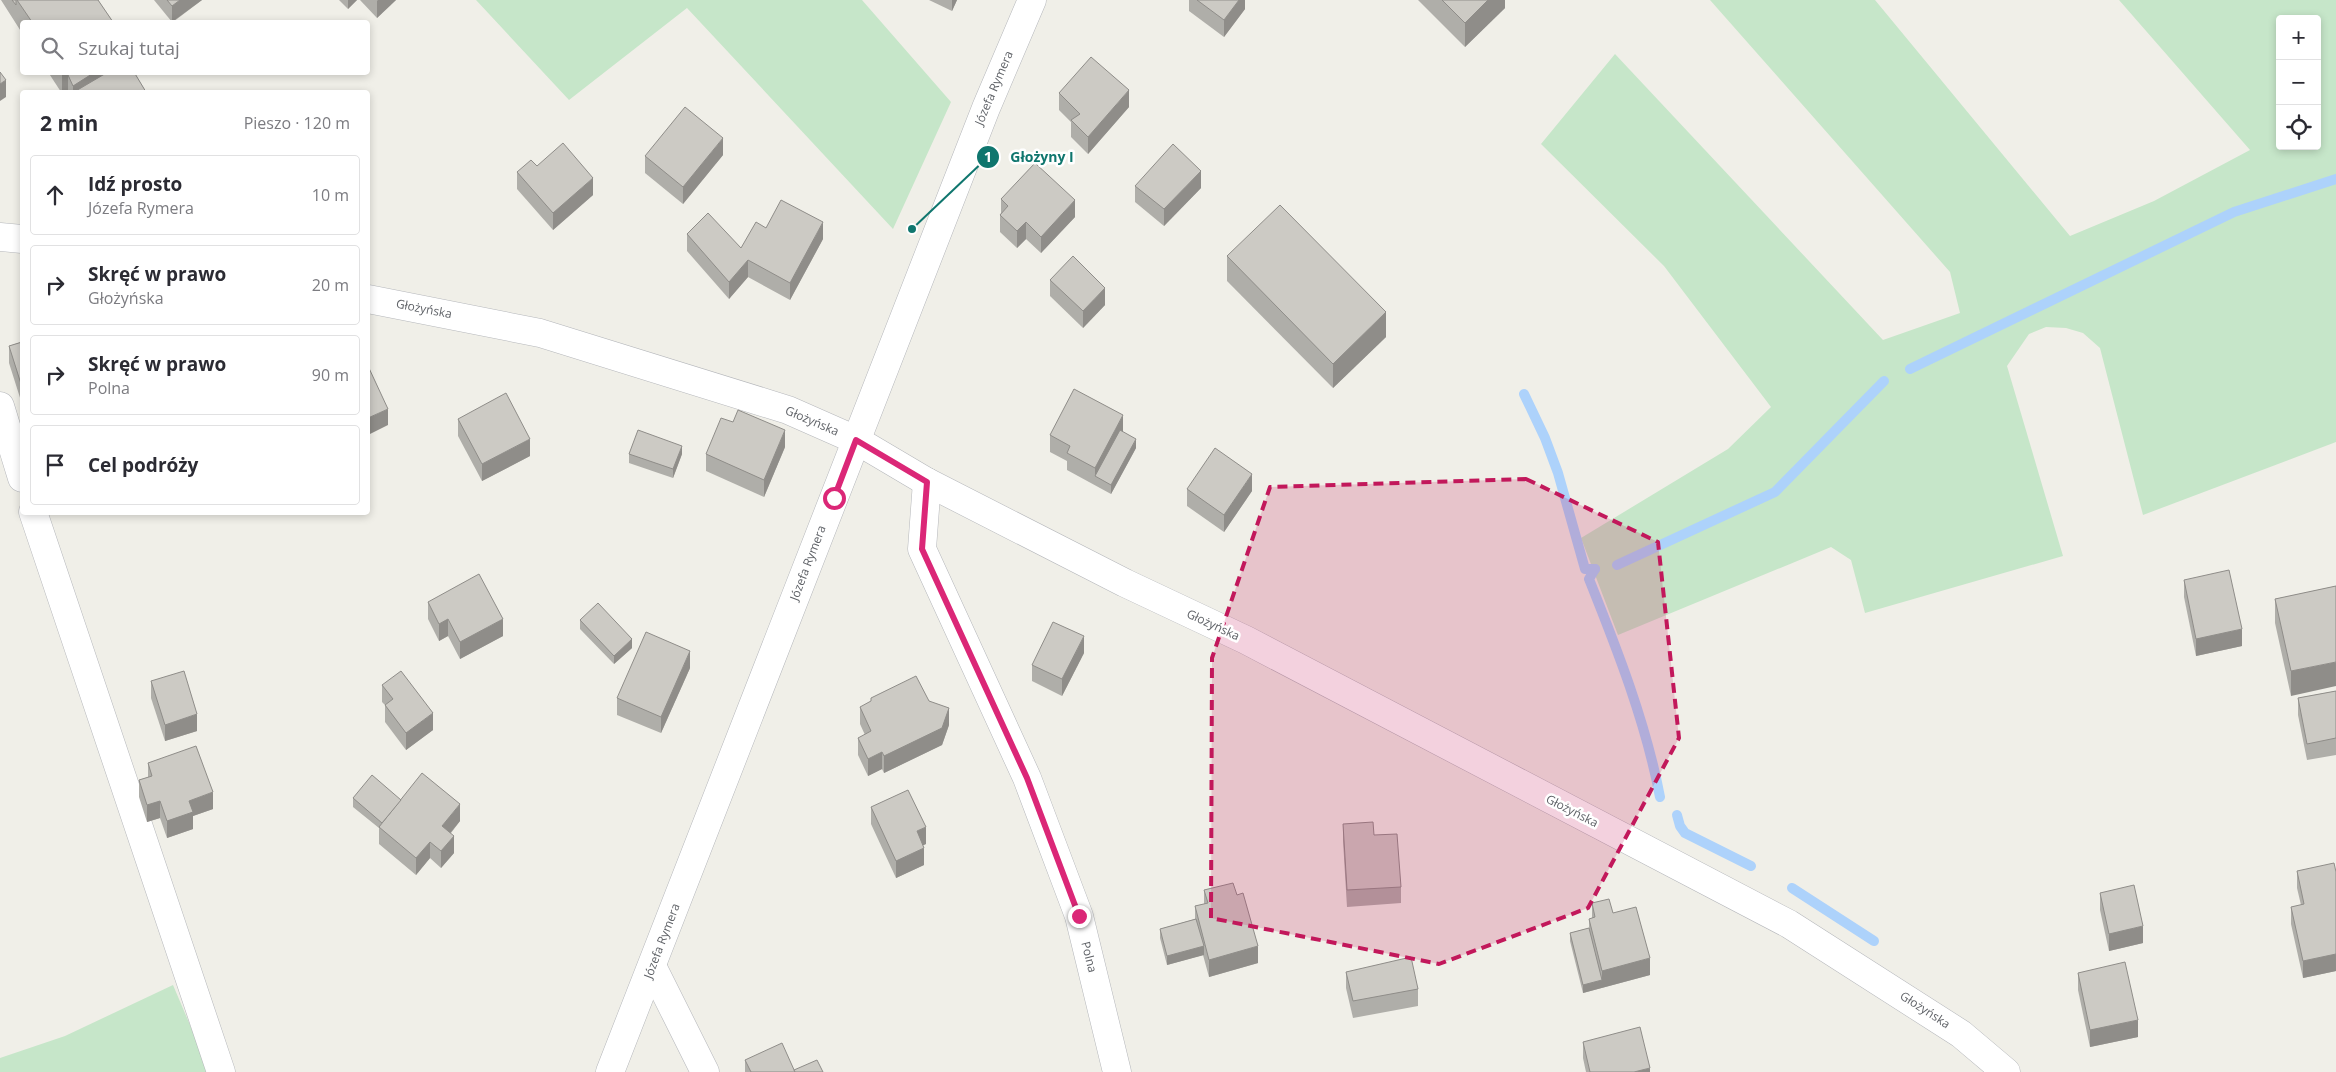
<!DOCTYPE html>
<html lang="pl">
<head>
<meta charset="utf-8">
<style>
	:root { --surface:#fff; --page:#f7f7f7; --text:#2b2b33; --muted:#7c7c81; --line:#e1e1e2 }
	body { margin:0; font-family:"Open Sans",sans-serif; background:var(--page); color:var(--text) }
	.controls { position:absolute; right:15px; top:15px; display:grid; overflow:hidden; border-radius:5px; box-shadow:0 2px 8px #0003 }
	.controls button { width:45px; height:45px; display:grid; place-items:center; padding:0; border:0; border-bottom:1px solid var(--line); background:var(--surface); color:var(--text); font:25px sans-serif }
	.stop { position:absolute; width:15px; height:15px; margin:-11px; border:4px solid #db2777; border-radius:50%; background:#fff }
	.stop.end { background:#db2777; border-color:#fff; box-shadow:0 1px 5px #0008 }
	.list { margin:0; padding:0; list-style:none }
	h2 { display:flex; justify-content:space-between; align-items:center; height:65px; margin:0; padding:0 20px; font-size:21px }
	h2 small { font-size:16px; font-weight:400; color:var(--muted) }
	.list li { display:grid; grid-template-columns:32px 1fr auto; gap:15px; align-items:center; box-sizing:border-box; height:80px; margin:0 10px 10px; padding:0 10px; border:1px solid var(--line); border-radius:5px }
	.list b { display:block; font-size:19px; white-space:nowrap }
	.list p { margin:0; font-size:16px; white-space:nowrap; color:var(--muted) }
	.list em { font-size:16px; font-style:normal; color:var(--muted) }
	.icon { flex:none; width:28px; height:28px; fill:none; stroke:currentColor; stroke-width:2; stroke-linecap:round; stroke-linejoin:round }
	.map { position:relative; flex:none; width:2336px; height:1072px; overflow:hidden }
	.search { position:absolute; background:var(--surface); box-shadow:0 2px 8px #0003; left:20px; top:20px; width:350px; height:55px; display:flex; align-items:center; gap:12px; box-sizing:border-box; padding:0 18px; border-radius:5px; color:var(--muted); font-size:19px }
	.panel { position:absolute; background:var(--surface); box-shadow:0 2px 8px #0003; left:20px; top:90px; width:350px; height:425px; border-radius:5px }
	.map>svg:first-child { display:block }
</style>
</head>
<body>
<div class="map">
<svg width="2336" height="1072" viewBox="0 0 2336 1072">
	<rect width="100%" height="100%" fill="#f0efe8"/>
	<g fill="#c6e6c9" fill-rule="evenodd">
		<polygon points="476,0 862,0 951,102 893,229 687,8 569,100"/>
		<path d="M1710,0H1875L2070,236L2154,201L2250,150L2119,0H2336V442L2143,515L2100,348L2083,333L2066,328L2046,327L2029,334L2007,366L2063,556L1865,613L1851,560L1831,547L1618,635L1581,538L1728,449L1771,407L1664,266L1541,144L1615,54L1883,340L1960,313L1950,272ZM2280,19H2317V146H2280Z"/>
		<polygon points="173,985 210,1072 0,1072 0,1058 65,1036"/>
	</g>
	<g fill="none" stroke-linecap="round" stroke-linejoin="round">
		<g stroke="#add2fb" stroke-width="10">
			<polyline points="1910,369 2234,212 2336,179"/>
			<polyline points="1524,394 1545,438 1558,473 1585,569 1595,569"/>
			<polyline points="1617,565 1775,492 1884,381"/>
			<path d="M1595,569L1589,579C1617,649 1646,723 1660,797"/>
			<polyline points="1677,815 1680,826 1685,833 1751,866"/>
			<polyline points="1792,888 1874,941"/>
		</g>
		<g stroke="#b5b7bb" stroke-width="29">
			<g id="minor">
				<polyline points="0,237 22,239"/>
				<polyline points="368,299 540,333 788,410 856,440 927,482 1125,583 1246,640 1789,924 1961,1034 2006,1072"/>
				<polyline points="0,406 22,478"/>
				<polyline points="927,482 922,549 1027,778 1079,916 1117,1072"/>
				<polyline points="33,512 221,1072"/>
				<polyline points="652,966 705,1072"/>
				<polyline points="610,1072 986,108 1032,0"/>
			</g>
		</g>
		<use href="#minor" stroke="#fff" stroke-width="28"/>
	</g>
	<g fill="#afaea9">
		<polygon points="1,0 98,0 113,22 22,22 22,33"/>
		<polygon points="154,0 202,0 173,22 172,22"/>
		<polygon points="339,0 357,0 348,9"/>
		<polygon points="360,0 396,0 377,18"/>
		<polygon points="929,0 957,0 952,11"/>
		<polygon points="1189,0 1245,0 1245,9 1224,37 1189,11"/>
		<polygon points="1418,0 1505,0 1505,8 1465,47"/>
		<polygon points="48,72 134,72 146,92 68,92 68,91 65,92 61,92"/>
		<polygon points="1059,93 1129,107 1088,154 1071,137 1071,122 1059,110"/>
		<polygon points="723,155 683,204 645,173 645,156"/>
		<polygon points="537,166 593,195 553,230 517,189 517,172"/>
		<polygon points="1135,186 1201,188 1164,226 1135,202"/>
		<polygon points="1001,199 1075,217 1041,253 1026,239 1017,248 1000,232 1000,215 1001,213"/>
		<polygon points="687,234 741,248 823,239 790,300 748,277 729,299 687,251"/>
		<polygon points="1227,256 1386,337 1333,388 1227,281"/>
		<polygon points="1050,280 1105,305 1083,328 1050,296"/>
		<polygon points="21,330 22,330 22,404 9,363 9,346 21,342"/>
		<polygon points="458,419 530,456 482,481 458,436"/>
		<polygon points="1123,432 1136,448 1111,494 1067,470 1067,461 1050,452 1050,435"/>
		<polygon points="785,447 764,497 706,471 706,454"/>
		<polygon points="629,454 682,454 673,478 629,463"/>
		<polygon points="1187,489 1252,491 1224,532 1187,506"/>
		<polygon points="2184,580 2242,646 2196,656 2184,597"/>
		<polygon points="2336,586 2291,696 2275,623 2275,599"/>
		<polygon points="428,602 503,636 460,659 448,636 439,641 428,619"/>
		<polygon points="580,620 632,648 614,664 580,629"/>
		<polygon points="1084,653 1062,696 1032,681 1032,665"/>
		<polygon points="690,668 661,733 617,715 617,698"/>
		<polygon points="151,681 197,731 165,741 151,698"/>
		<polygon points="382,685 433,730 406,750 385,722 385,705 382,702"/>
		<polygon points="2336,691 2336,755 2307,760 2298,715 2298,698"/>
		<polygon points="929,701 949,725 942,745 884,773 882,769 868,776 858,755 858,738 865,735 860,724 860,707"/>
		<polygon points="148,763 213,809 193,816 193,829 167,838 160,818 147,822 139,797 139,780 148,777"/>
		<polygon points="353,798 401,800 460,821 451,833 454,853 441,868 430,858 416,875 379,844 379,828 353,807"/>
		<polygon points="871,807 926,844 923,845 924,865 896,878 871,824"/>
		<polygon points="1343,824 1374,835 1401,887 1401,903 1347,907 1343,841"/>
		<polygon points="2297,871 2336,872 2336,971 2303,978 2291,924 2291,907 2301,905 2297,888"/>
		<polygon points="1204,890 1258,963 1209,977 1203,955 1167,965 1160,938 1160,929 1195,919 1195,906 1204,904"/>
		<polygon points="2100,893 2143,943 2109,951 2100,910"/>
		<polygon points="1592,903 1613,913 1650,975 1583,993 1570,941 1570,933 1589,928 1589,919 1592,918"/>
		<polygon points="1346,972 1418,989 1418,1006 1353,1018 1346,988"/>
		<polygon points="2078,973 2138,1037 2090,1047 2078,990"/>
		<polygon points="1583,1042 1650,1072 1586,1072 1583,1058"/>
		<polygon points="745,1060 794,1070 823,1072 745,1072"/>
	</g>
	<g fill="#8f8d89">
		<polygon points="180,0 202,0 172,22 172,6"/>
		<polygon points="348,0 357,0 348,9"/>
		<polygon points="378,0 396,0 377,18 377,1"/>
		<polygon points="952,0 957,0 952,11"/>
		<polygon points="1239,0 1245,0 1245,9 1224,37 1224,20"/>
		<polygon points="1488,0 1505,0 1505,8 1465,47 1465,23"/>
		<polygon points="62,72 127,72 102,92 73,92 73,86 68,75 68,91 65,92 62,92"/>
		<polygon points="6,80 6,97 0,101 0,84"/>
		<polygon points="1129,90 1129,107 1088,154 1088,137"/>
		<polygon points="723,138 723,155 683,204 683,187"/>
		<polygon points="1201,171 1201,188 1164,226 1164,209"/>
		<polygon points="593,178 593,195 553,230 553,213"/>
		<polygon points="1075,200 1075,217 1041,253 1041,237"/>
		<polygon points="823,222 823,239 790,300 790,283"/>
		<polygon points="1026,222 1026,239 1017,248 1017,231"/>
		<polygon points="748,260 748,277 729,299 729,282"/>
		<polygon points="1105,288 1105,305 1083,328 1083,311"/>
		<polygon points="1386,312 1386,337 1333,388 1333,364"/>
		<polygon points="388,409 388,425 368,435 368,418"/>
		<polygon points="1123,415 1123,432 1095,476 1095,468"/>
		<polygon points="785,430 785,447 764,497 764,480"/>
		<polygon points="530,439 530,456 482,481 482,464"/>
		<polygon points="1136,439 1136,448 1111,494 1111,485"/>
		<polygon points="682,446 682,454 673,478 673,469"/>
		<polygon points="1252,474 1252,491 1224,532 1224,515"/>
		<polygon points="448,619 448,636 439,641 439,624"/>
		<polygon points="503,619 503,636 460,659 460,642"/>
		<polygon points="2242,629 2242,646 2196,656 2196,639"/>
		<polygon points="1084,636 1084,653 1062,696 1062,679"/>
		<polygon points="632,639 632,648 614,664 614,656"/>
		<polygon points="690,651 690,668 661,733 661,717"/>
		<polygon points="2336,662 2336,686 2291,696 2291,671"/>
		<polygon points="949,708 949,725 942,745 884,773 884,756"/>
		<polygon points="433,713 433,730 406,750 406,733"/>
		<polygon points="197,714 197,731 165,741 165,725"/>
		<polygon points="882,752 882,769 868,776 868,759"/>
		<polygon points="213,792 213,809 193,816 193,829 167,838 167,821 189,801"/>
		<polygon points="160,801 160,818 147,822 147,805"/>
		<polygon points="460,804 460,821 442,843 442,826"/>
		<polygon points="926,827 926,844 917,848 917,831"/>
		<polygon points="454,836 454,853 441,868 441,851"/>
		<polygon points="430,842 430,858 416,875 416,858"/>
		<polygon points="924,848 924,865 896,878 896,861"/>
		<polygon points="2143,926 2143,943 2109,951 2109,934"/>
		<polygon points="1204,946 1204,955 1167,965 1167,956"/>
		<polygon points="1258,946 1258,963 1209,977 1209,960"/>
		<polygon points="2336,954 2336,971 2303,978 2303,961"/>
		<polygon points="1650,958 1650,975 1583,993 1583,985 1602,980 1602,971"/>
		<polygon points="2138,1020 2138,1037 2090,1047 2090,1030"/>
		<polygon points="1650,1068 1650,1072 1634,1072"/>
	</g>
	<g fill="#cccac4" stroke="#8f8d89">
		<polygon points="12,0 16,0 16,5"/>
		<polygon points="17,0 98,0 113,22 32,22"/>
		<polygon points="167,0 180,0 172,6"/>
		<polygon points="1197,0 1239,0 1224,20"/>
		<polygon points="1442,0 1488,0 1465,23"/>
		<polygon points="1091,57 1129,90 1088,137 1071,120 1080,114 1059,93"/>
		<polygon points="0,72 6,80 0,84"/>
		<polygon points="72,72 95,72 73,86 68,75"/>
		<polygon points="108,72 134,72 146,92 74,92"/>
		<polygon points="685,107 723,138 683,187 645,156"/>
		<polygon points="563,143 593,178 553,213 517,172 531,160 537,166"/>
		<polygon points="1173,144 1201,171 1164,209 1135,186"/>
		<polygon points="1035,163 1075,200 1041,237 1026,222 1017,231 1000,215 1008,206 1001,199"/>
		<polygon points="781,200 823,222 790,283 748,260 729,282 687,234 708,213 741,248 756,222 766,228"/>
		<polygon points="1280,205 1386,312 1333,364 1227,256"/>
		<polygon points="1073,256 1105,288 1083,311 1050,280"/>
		<polygon points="22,342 22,387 9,346"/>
		<polygon points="368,366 388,409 368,418"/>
		<polygon points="1074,389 1123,415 1095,468 1067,453 1070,446 1050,435"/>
		<polygon points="506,393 530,439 482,464 458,419"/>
		<polygon points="738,410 785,430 764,480 706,454 721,418 733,422"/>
		<polygon points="638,430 682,446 673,469 629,454"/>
		<polygon points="1120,430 1136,439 1111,485 1095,476"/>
		<polygon points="1215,448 1252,474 1224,515 1187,489"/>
		<polygon points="2229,570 2242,629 2196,639 2184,580"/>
		<polygon points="479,574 503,619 460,642 448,619 439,624 428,602"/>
		<polygon points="2336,586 2336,662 2291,671 2275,599"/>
		<polygon points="598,603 632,639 614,656 580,620"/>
		<polygon points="1053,622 1084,636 1062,679 1032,665"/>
		<polygon points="646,632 690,651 661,717 617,698"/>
		<polygon points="184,671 197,714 165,725 151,681"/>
		<polygon points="401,671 433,713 406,733 385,705 393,699 382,685"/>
		<polygon points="916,676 929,701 949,708 942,728 884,756 882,752 868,759 858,738 871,731 860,707 871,701 871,698"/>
		<polygon points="2336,691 2336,738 2307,744 2298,698"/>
		<polygon points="196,746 213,792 189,801 193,812 167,821 160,801 147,805 139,780 152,776 148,763"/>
		<polygon points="422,773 460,804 442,826 454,836 441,851 430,842 416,858 379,827"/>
		<polygon points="372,775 401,800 382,823 353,798"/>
		<polygon points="908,790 926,827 917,831 924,848 896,861 871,807"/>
		<polygon points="1373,822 1374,835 1397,834 1401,887 1347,890 1343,824"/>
		<polygon points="2334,863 2336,872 2336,954 2303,961 2291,907 2304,904 2297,871"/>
		<polygon points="1233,883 1237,895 1243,893 1258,946 1209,960 1195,906 1208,903 1204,890"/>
		<polygon points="2134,885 2143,926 2109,934 2100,893"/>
		<polygon points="1609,899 1613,913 1636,907 1650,958 1602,971 1589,919 1595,917 1592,903"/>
		<polygon points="1196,919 1204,946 1167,956 1160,929"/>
		<polygon points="1589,928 1602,980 1583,985 1570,933"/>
		<polygon points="1411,957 1418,989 1353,1001 1346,972"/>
		<polygon points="2125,962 2138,1020 2090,1030 2078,973"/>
		<polygon points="1640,1027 1650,1068 1634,1072 1590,1072 1583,1042"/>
		<polygon points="782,1043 795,1072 751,1072 745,1060"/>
		<polygon points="817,1060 823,1072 795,1072 794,1070"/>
	</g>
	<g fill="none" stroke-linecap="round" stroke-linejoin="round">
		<polyline stroke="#db2777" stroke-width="6" points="834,498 856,440 927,482 922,549 1027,778 1079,916"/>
	</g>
	<path fill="#c2185b" fill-opacity="0.2" stroke="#c2185b" stroke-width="4" stroke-dasharray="10 6" stroke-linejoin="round" d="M1526,479L1658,542L1679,738L1588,908L1439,964L1211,918L1212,658L1270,487Z"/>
	<g text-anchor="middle" stroke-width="5" stroke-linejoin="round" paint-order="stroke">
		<g font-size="12" fill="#5f6267" stroke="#fff">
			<text transform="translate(994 88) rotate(-67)" y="4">Józefa Rymera</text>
			<text transform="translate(424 309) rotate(11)" y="4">Głożyńska</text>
			<text transform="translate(812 421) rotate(23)" y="4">Głożyńska</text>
			<text transform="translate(808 563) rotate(-69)" y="4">Józefa Rymera</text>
			<text transform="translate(1213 625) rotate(25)" y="4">Głożyńska</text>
			<text transform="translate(1572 811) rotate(27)" y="4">Głożyńska</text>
			<text transform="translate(662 941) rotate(-69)" y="4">Józefa Rymera</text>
			<text transform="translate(1089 957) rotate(76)" y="4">Polna</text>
			<text transform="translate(1925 1010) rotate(33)" y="4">Głożyńska</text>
		</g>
	</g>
	<path fill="none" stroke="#0f766e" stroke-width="2" d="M912 229L988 157"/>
	<g fill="#0f766e" stroke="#fff" stroke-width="2">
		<circle cx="912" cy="229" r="5"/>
		<circle cx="988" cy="157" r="12"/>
	</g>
	<g font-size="15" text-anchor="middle" font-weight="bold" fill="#fff">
		<text x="988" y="162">1</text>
	</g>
	<g font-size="14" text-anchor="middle" font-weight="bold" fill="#0f766e" stroke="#fff" stroke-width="5" stroke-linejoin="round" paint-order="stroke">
		<text x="1042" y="162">Głożyny I</text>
	</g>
</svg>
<div class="controls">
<button>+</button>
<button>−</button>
<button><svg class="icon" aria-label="locate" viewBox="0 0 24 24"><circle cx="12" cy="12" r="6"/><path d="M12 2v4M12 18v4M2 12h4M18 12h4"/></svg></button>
</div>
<div class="stop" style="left:834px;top:498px"></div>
<div class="stop end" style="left:1079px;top:916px"></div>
<div class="search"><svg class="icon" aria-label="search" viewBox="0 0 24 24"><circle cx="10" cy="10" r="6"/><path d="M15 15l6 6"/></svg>Szukaj tutaj</div>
<section class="panel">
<h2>2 min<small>Pieszo · 120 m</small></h2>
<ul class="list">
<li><svg class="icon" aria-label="ahead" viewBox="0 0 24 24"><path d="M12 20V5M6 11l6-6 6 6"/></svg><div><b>Idź prosto</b><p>Józefa Rymera</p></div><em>10 m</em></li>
<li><svg class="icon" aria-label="right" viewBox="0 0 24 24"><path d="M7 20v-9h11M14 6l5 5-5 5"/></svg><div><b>Skręć w prawo</b><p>Głożyńska</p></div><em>20 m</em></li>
<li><svg class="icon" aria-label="right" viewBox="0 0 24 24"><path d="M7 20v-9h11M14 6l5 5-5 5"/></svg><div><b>Skręć w prawo</b><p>Polna</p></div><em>90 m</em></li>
<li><svg class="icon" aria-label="arrive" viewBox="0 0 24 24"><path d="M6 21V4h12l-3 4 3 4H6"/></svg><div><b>Cel podróży</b></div></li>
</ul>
</section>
</div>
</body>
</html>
